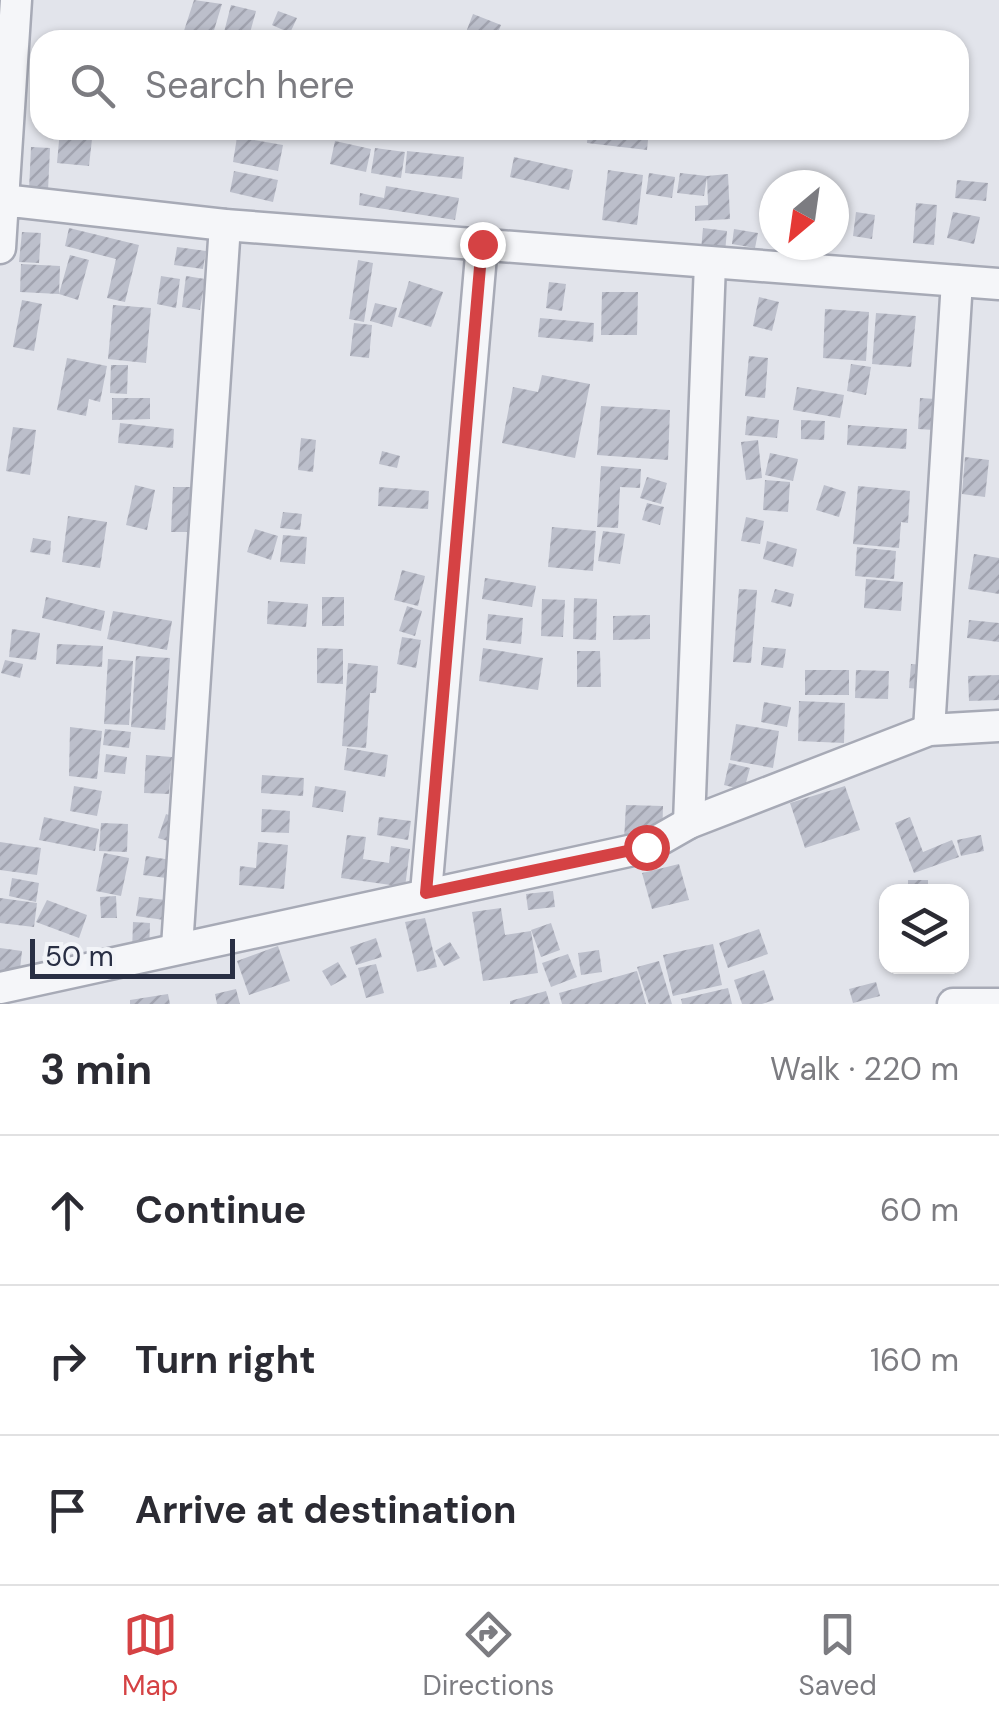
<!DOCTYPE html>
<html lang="en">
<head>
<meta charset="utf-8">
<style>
	:root { --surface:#fff; --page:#f2f2f3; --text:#2b2b33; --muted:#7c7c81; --line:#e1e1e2; --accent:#d54244 }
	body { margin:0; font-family:"DM Sans",sans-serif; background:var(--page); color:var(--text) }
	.controls { position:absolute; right:30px; bottom:30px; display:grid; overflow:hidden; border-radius:20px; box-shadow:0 2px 8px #0004 }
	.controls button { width:90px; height:90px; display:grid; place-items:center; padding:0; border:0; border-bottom:2px solid var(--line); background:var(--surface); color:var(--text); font:50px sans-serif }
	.compass { position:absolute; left:759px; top:170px; width:90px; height:90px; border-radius:50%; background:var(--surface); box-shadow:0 2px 8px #0004; rotate:209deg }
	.scale { position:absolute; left:30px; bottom:25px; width:205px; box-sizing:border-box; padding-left:10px; border:5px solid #292f44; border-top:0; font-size:28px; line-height:35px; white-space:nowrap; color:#292f44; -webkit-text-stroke:8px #f2f4f8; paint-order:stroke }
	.stop { position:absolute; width:30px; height:30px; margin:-22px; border:8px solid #d54244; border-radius:50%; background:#fff }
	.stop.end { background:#d54244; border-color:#fff; box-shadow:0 2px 10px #0008 }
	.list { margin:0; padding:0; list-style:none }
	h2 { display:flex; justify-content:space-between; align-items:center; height:130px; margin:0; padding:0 40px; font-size:42px }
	h2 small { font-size:32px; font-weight:400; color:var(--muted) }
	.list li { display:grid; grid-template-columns:65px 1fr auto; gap:30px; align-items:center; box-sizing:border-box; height:150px; padding:0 40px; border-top:2px solid var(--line) }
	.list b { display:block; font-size:38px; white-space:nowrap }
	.list em { font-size:32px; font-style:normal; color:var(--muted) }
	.icon { flex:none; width:55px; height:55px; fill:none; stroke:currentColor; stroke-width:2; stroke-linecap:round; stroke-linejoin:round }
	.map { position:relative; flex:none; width:999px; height:1004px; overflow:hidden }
	.search { position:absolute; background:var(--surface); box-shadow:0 2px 8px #0004; left:30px; right:30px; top:30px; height:110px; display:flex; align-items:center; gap:25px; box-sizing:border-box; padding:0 35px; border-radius:30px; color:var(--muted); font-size:38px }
	.sheet { height:580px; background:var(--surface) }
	nav { display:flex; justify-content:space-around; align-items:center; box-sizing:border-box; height:140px; border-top:2px solid var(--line); background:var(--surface); font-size:28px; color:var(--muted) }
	nav a { display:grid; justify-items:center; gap:5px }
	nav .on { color:var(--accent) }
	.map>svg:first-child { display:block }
</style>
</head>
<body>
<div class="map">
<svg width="999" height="1004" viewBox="0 0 999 1004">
	<defs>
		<pattern id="building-hatch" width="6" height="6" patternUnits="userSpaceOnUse" patternTransform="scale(2.5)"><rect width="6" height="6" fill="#bcbfcb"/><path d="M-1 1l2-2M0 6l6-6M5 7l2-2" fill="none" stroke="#a2a4b0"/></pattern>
	</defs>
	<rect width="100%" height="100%" fill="#e2e4eb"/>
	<g fill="url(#building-hatch)">
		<polygon points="194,0 222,4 211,40 181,40"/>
		<polygon points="231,5 256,11 248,40 222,40"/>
		<polygon points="278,11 297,18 290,33 272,25"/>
		<polygon points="473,14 501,25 495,40 463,40"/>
		<polygon points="60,130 93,130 89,166 57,163"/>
		<polygon points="588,130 649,130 647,150 587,143"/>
		<polygon points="237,137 283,145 278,171 233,162"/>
		<polygon points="335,141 371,149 366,172 330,164"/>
		<polygon points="31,147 50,148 48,191 29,190"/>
		<polygon points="375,148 405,152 401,178 371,173"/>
		<polygon points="407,151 464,157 462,179 405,173"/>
		<polygon points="514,157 573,170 569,190 510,177"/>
		<polygon points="608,170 643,175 637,225 602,220"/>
		<polygon points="234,171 278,180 273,202 230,192"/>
		<polygon points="649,173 675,177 672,198 646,194"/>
		<polygon points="680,173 707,176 728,174 730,219 695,221 695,206 708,205 707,177 704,196 677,193"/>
		<polygon points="957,180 988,183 986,201 955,198"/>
		<polygon points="386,186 459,198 455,220 359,205 360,193 384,198"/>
		<polygon points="916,203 937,205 934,245 913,243"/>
		<polygon points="856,212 875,215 872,239 853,236"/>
		<polygon points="953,212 980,217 974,244 947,238"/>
		<polygon points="69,228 139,245 125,302 107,298 116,259 65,246"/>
		<polygon points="703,228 727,231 725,252 701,250"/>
		<polygon points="734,229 758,233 755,248 732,244"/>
		<polygon points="22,232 41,233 39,263 19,262"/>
		<polygon points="177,247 206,251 203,269 174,265"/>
		<polygon points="70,255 89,260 78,300 59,294 20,292 21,264 60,266 59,294"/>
		<polygon points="358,260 373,263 364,322 349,319"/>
		<polygon points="161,276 180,279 176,308 157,304"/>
		<polygon points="186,276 205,279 200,310 182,307"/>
		<polygon points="409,281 443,292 431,327 398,317"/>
		<polygon points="549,282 566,284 562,311 546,308"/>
		<polygon points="602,292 638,292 637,335 601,335"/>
		<polygon points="759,297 779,302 772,331 753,326"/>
		<polygon points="22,300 42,304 34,351 13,347"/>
		<polygon points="375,303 397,308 392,327 370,321"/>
		<polygon points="113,305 151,308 146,363 108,359"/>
		<polygon points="825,309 869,312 866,361 823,358"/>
		<polygon points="876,313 916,316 911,367 872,364"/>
		<polygon points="540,318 594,323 593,342 538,337"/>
		<polygon points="354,323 372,325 369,358 350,356"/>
		<polygon points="749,356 768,358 765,398 745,396"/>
		<polygon points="67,358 107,366 100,402 89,399 86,416 57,410"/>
		<polygon points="851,364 871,367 866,395 847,391"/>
		<polygon points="111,365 128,365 127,394 110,393"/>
		<polygon points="542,375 590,384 575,458 502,443 513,387 538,392"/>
		<polygon points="797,387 844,395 840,418 793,410"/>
		<polygon points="112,398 150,398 150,419 112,420"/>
		<polygon points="920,398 936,399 934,430 918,429"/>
		<polygon points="601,406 670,410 668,460 597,455"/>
		<polygon points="747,416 779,420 777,438 745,435"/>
		<polygon points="801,420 825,421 824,440 801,439"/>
		<polygon points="120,423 174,429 173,448 118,443"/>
		<polygon points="848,425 907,429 906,449 847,445"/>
		<polygon points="13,427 36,430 30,475 6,471"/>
		<polygon points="301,438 316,440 313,472 298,470"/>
		<polygon points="758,440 762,478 746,480 741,442"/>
		<polygon points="382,451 400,456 397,468 379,464"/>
		<polygon points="770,453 798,459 793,481 765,475"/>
		<polygon points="965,457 989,460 985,497 962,494"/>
		<polygon points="601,466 641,469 640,488 620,487 618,528 597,527"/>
		<polygon points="647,477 667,483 661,504 640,498"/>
		<polygon points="765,480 790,482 788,512 763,510"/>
		<polygon points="135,485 155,490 147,530 126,525"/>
		<polygon points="824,485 846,492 839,517 816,510"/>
		<polygon points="858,486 910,491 908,523 901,522 899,548 853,544"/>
		<polygon points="173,487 191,487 189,532 171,532"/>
		<polygon points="379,487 429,491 428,509 378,506"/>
		<polygon points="647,503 664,507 660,525 642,520"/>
		<polygon points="283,512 302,514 300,530 280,528"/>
		<polygon points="68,516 107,522 100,568 62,562"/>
		<polygon points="746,517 764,521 760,544 741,541"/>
		<polygon points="552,527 596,531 593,571 548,567"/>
		<polygon points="255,529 278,536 271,560 247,552"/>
		<polygon points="603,531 625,534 620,564 598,561"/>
		<polygon points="283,535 307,537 305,564 280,562"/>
		<polygon points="33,538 51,541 50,555 30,552"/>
		<polygon points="767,541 797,549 793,567 763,559"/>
		<polygon points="857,547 896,551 894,579 855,576"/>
		<polygon points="974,554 999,558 999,594 968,589"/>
		<polygon points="402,570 425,576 418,606 394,600"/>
		<polygon points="485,578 536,586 532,607 482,599"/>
		<polygon points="866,579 903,582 901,611 864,608"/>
		<polygon points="739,589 757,590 751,663 733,662"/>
		<polygon points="775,589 794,594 791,607 771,602"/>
		<polygon points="46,597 105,611 101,631 42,618"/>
		<rect x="322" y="597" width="22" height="29"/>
		<polygon points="574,598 597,599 596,640 573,639"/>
		<polygon points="542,599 565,600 563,637 541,636"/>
		<polygon points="268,601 308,604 306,627 267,624"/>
		<polygon points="407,606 422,611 415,636 399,631"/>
		<polygon points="113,611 172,621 167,650 107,639"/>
		<polygon points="488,614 523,618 521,644 486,640"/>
		<polygon points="650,615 650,639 613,640 613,616"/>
		<polygon points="969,620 999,623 999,642 967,638"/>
		<polygon points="12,629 40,633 36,660 9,657"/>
		<polygon points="402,637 421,640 416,668 397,664"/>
		<polygon points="57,644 103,646 102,667 56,664"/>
		<polygon points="763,647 786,649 783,668 761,665"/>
		<polygon points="317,648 343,649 343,684 317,683"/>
		<polygon points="483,648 543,658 538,690 479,681"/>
		<polygon points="577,651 600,651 601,687 577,687"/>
		<polygon points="136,656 170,658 165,730 131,727"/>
		<polygon points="108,659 133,661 129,725 104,724"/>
		<polygon points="5,660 23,664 20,678 1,673"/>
		<polygon points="348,663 378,666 376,693 370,693 366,748 342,746"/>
		<polygon points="911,664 930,665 928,690 909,688"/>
		<rect x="805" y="670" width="44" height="25"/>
		<polygon points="856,670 889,671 888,699 855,698"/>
		<polygon points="999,675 999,700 969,701 968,676"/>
		<polygon points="799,701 845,703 844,743 798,741"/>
		<polygon points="764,702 791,707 787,727 761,722"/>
		<polygon points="736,724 779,731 773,768 730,760"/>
		<polygon points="70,727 102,731 97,779 69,776"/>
		<polygon points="105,729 131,732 129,748 103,745"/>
		<polygon points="347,748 388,755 385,777 344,770"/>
		<polygon points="106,754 127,757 125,774 104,772"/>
		<polygon points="146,755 172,757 169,794 144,793"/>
		<polygon points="729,763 750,768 744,790 724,785"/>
		<polygon points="262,775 304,778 303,796 261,793"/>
		<polygon points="74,786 102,791 97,816 70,811"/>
		<polygon points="315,786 346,791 343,812 312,807"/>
		<polygon points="845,786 860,830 805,848 790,803"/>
		<polygon points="626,805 663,806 662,842 624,840"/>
		<polygon points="262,809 290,811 289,833 261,832"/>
		<polygon points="166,814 183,820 175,843 158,838"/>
		<polygon points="44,817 99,829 95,851 39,840"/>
		<polygon points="379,817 411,821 408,840 377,835"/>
		<polygon points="910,817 923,852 952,840 959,857 914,873 895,823"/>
		<polygon points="101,823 128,824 127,852 99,851"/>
		<polygon points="347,835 366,837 363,859 389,863 391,846 410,849 405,887 341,878"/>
		<polygon points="981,835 984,851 961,856 957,840"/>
		<polygon points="0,842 41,848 37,875 0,870"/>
		<polygon points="258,842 288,845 284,889 239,885 240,866 256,868"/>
		<polygon points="104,853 129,858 121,896 96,891"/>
		<polygon points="146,856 177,861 174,879 143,875"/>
		<polygon points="679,864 689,900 652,909 642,873"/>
		<polygon points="12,878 39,883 36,902 9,896"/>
		<rect x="908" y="880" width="20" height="11"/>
		<polygon points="553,891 555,907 528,910 526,894"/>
		<polygon points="116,896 117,918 101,918 100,897"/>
		<polygon points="139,897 166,900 164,920 136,916"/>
		<polygon points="0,898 37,903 34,927 0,923"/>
		<polygon points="47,900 87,915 79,938 36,922"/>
		<polygon points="501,908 505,935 531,931 538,973 483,981 472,912"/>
		<polygon points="425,918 437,967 417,972 405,922"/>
		<polygon points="133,922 150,923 149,952 132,952"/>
		<polygon points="551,923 560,950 541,957 531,930"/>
		<polygon points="759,929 768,954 728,968 719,943"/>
		<polygon points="376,938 382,957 356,965 350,947"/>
		<polygon points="450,942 460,958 444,966 435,951"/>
		<polygon points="713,944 722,985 673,996 663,955"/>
		<polygon points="278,946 290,981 249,995 237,961"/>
		<polygon points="0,948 22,951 19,978 0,976"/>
		<polygon points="599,950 602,972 581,975 578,953"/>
		<polygon points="568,954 577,977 551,987 542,963"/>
		<polygon points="659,961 672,1004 649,1004 637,967"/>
		<polygon points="338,962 347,977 331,986 322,971"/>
		<polygon points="376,964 384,993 366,998 358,968"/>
		<polygon points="764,970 774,1000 762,1004 742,1004 734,980"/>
		<polygon points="637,971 646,1004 562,1004 559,993"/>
		<polygon points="876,982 880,996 853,1003 849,989"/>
		<polygon points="728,988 732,1004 682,1004 681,999"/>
		<polygon points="236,989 240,1004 217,1004 215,994"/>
		<polygon points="546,991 550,1004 510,1004 510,1001"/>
		<polygon points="168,994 170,1004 130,1004 130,1000"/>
	</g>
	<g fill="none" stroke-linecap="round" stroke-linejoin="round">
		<g stroke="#a7aab6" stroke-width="35">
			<g id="minor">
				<polyline points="0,200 3,200 16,0"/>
				<polyline points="0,248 3,200 225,225 999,284"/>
				<polyline points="929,730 957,281"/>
				<polyline points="689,823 710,263"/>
				<polyline points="426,893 482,244"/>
				<polyline points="177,947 225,225"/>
				<polyline points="0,988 647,847 689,823 929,730 999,726"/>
				<polyline points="953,1004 999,1004"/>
			</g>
		</g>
		<use href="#minor" stroke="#f5f6f9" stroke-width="30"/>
	</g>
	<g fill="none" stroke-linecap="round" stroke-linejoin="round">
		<polyline stroke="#d54244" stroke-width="12" points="482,244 426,893 646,847"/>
	</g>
</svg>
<div class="controls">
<button><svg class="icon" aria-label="layers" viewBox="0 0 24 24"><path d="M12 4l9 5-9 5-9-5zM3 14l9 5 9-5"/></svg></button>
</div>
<svg class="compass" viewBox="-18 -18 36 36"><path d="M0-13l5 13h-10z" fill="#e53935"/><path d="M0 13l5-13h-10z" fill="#7c7c81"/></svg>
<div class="scale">50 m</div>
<div class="stop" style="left:646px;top:847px"></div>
<div class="stop end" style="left:482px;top:244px"></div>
<div class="search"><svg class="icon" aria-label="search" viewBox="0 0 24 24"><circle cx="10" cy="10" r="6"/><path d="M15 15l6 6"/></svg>Search here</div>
</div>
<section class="sheet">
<h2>3 min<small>Walk · 220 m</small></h2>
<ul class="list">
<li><svg class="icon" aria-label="ahead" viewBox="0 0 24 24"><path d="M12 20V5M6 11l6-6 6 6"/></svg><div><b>Continue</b></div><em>60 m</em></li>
<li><svg class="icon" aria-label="right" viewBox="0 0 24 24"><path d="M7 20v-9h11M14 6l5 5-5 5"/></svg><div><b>Turn right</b></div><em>160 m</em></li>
<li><svg class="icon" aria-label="arrive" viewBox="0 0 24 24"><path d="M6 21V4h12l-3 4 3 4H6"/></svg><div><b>Arrive at destination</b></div></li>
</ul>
</section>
<nav>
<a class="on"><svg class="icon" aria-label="map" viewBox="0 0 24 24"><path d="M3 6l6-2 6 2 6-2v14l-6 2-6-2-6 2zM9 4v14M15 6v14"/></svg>Map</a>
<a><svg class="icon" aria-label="directions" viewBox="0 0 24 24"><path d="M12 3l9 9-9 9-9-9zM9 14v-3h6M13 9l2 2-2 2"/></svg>Directions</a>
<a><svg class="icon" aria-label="saved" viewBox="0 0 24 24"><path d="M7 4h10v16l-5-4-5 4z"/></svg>Saved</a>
</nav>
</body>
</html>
